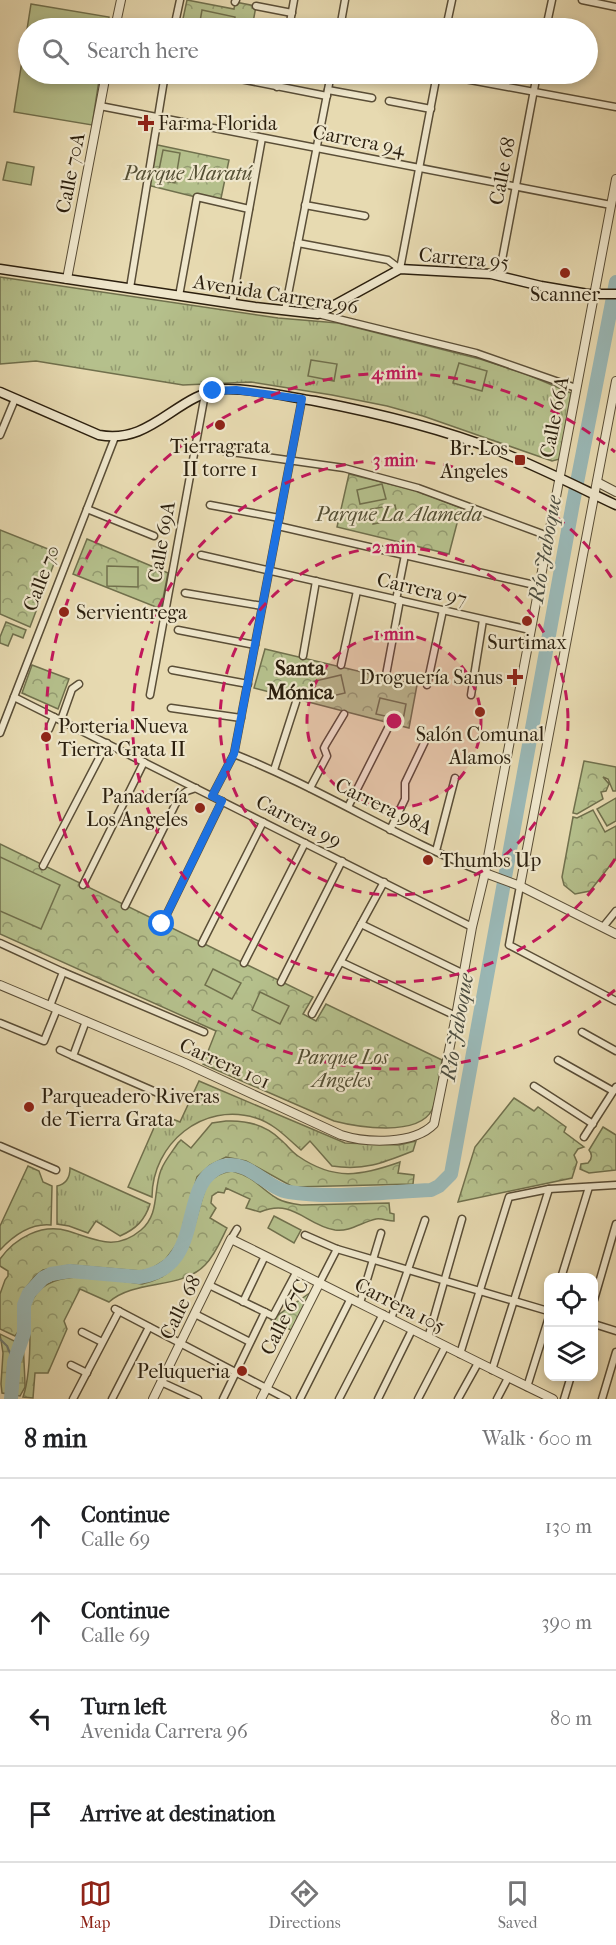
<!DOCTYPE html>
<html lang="en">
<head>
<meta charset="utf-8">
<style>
	:root { --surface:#fff; --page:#f2f2f2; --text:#202124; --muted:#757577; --line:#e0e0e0; --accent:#8f2418 }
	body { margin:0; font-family:"IM FELL French Canon",serif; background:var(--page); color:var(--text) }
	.controls { position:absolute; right:18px; bottom:18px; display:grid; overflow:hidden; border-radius:12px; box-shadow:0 3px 9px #0003 }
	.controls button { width:54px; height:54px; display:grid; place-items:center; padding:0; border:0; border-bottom:2px solid var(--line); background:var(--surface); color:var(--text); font:30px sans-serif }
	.stop { position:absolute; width:18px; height:18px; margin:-14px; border:4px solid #1a73e8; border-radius:50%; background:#fff }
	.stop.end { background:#1a73e8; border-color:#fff; box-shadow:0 2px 6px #0008 }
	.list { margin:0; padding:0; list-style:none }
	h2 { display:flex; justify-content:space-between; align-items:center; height:78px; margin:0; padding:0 24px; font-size:26px }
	h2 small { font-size:20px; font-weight:400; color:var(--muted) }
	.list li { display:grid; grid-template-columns:39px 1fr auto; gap:18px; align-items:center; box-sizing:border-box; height:96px; padding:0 24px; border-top:2px solid var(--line) }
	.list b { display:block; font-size:22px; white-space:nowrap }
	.list p { margin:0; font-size:20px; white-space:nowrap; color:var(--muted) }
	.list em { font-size:20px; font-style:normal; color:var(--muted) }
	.icon { flex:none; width:33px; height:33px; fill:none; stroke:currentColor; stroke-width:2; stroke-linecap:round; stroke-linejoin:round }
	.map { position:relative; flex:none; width:616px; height:1399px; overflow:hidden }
	.search { position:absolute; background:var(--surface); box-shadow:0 3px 9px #0003; left:18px; right:18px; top:18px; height:66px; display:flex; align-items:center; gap:15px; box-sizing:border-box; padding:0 21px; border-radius:33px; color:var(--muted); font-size:22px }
	.sheet { height:462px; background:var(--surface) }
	nav { display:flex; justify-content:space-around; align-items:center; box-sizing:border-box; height:84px; border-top:2px solid var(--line); background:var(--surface); font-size:16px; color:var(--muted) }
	nav a { display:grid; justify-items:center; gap:3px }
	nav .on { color:var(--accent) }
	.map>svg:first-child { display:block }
</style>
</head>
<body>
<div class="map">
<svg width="616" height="1399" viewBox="0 0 616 1399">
	<defs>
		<pattern id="grass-tufts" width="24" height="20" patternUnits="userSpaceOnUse" patternTransform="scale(1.5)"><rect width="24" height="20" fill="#b5c08c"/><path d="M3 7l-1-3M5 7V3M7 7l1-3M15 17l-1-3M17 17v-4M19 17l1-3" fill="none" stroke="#939b71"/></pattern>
		<pattern id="wetland-marsh" width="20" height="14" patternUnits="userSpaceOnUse" patternTransform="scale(1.5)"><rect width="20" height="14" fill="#b5c08c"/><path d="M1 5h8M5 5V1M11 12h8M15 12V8" fill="none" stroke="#939b71"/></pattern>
		<pattern id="park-crowns" width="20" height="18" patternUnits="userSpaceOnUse" patternTransform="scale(1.5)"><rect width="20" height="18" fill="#b5c08c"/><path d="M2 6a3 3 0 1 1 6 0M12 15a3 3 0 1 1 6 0" fill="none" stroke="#939b71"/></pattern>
	</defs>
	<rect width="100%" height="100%" fill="#e7dab1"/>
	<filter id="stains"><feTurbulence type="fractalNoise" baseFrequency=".00333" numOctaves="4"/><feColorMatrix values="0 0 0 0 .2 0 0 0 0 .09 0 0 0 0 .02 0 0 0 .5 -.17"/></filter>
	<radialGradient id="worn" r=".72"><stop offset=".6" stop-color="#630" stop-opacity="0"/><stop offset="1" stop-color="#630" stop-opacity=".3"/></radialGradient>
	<g fill="url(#grass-tufts)" stroke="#70704d" stroke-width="1.5">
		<polygon points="0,277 278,318 338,323 480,359 526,374 571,393 560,459 552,461 423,416 387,406 332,395 251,382 183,385 36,361 0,364"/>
		<path d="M199,1081L345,1143L399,1145L416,1141L413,1151C383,1163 364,1171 332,1166L310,1141L301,1150C287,1138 275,1124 256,1118C203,1101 152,1144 152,1197L128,1187L160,1114L180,1122Z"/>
		<path d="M70,1168L150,1204C145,1220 136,1229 120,1236L96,1221L88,1233L69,1226L57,1224V1186C66,1184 70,1177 70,1168Z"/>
	</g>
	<path fill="url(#wetland-marsh)" stroke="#70704d" stroke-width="1.5" d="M223,1161H235L289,1190L356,1192L414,1190L415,1194C384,1195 354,1197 323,1197C312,1197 298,1199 287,1196C268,1192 245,1164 226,1166C177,1172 209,1273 140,1281C116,1281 91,1274 66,1276C11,1280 25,1350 25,1387L20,1396L2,1393L1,1384L3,1353L0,1334L14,1341L18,1339C23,1324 19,1308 27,1294C56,1240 134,1303 167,1264C187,1240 189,1205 200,1177L207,1169Z"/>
	<g fill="url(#park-crowns)" stroke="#70704d" stroke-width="1.5">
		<polygon points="187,0 234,9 235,2 256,6 252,28 181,28"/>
		<polygon points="153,144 229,160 220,203 147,185"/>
		<polygon points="349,474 418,491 461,508 449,554 337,527"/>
		<polygon points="0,530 58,553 30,627 0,614"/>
		<polygon points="87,539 168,573 161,609 73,574"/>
		<polygon points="6,622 26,630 23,638 13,634 8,646 0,643 0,637"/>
		<polygon points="265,649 417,685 409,728 254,688"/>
		<polygon points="32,665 69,679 58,709 22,693"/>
		<polygon points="584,761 616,767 616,791 613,791 608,779 603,777 609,784 606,791 601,792 603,799 577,814 573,813"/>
		<polygon points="593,810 605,832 616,826 616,858 590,891 575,894 564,885 562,877 573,817 577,818"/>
		<path d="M0,844L313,997L303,1014L316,1021L326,1004L442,1060C439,1074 438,1098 432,1110C418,1137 357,1127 334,1121L203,1064L216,1031L0,934Z"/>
		<polygon points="514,1098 534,1111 538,1107 566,1127 564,1132 584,1147 578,1149 574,1155 577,1162 572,1178 458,1202 475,1147"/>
		<path d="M226,1121C247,1120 266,1125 281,1140C287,1145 292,1152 298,1156C334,1181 361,1176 400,1162L398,1173L414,1175L413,1184L293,1187L246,1161L226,1157L210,1165L197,1177L180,1240L165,1260L151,1269L141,1271L70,1265L43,1270L35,1276L24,1290L20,1303L18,1332L15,1336L0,1329V1294L5,1280L8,1276V1271L0,1266V1259C15,1238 42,1223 68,1231C95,1239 115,1252 141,1230C160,1214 153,1190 161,1170C165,1160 172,1152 178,1143L181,1140L191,1148L212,1123Z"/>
		<path d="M603,1127L616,1135V1170L589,1173L580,1169L581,1164L588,1163C592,1159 593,1155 589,1150Z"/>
		<path d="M28,1166L39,1171L43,1182L52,1186L51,1225C31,1223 13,1236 0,1250V1226Z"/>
		<path d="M232,1171C256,1177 260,1189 278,1199C285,1203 294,1204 302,1205L389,1203L390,1213L394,1214V1221C388,1221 382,1218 376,1219C362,1222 350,1232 335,1230C305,1225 294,1198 260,1212L246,1208L250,1199L226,1188L224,1193L218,1192L212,1196L211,1203L216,1208L210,1218L227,1228C221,1240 215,1255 205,1265C181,1290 135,1279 109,1302L80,1289L64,1321L67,1329L48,1373H35L33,1398L23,1397C29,1380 30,1351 30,1333C30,1326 28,1317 29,1310C40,1261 107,1280 142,1284C194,1273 191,1224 207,1185C214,1176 221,1173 232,1171Z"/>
		<polygon points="314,1290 293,1331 271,1320"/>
	</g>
	<g fill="#b5c08c" stroke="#70704d" stroke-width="1.5">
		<polygon points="31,4 109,17 107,28 28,28 28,74 100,74 92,125 14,112"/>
		<polygon points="202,10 235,17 233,28 199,27"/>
		<polygon points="163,150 180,153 175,183 157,180"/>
		<polygon points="7,162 34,167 31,185 3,180"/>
		<polygon points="311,360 337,364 334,381 308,376"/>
		<polygon points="459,363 487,371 482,391 453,383"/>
		<polygon points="382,484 386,499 360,504 357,490"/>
		<polygon points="395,505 398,519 373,524 371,509"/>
		<polygon points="107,566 138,567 138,587 107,586"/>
		<polygon points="341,675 345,693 315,700 311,682"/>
		<polygon points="380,698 406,704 403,720 376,714"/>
		<polygon points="616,798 616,821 607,826 597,809"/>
		<polygon points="0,857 60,885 41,929 0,911"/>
		<polygon points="213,969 241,983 232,999 205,985"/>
		<polygon points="260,992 289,1006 280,1024 252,1010"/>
		<polygon points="274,1216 301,1230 294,1243 268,1228"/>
	</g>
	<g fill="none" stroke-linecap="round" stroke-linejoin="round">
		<polyline stroke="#6e7b73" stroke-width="2" points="0,1339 7,1346 14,1362"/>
		<path stroke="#9ab8b6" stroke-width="14" d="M11,1399L14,1362L24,1333V1305L29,1293L43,1278L51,1274L70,1271L139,1277C209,1268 175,1181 223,1166C249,1159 267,1189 289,1192C332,1199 387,1192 431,1190L439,1186L451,1174L573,503L616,282"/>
		<g stroke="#5a4e37" stroke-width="9">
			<g id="minor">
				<polyline points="582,0 616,7"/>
				<polyline points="235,2 236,0"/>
				<polyline points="256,6 292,13"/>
				<polyline points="174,28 180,0"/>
				<polyline points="289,28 294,0"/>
				<polyline points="340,28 345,0"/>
				<polyline points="446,28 452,0"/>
				<polyline points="546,28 552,0"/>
				<polyline points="215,74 327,96"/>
				<polyline points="438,74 616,107"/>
				<polyline points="277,87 280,74"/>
				<polyline points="328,90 372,98"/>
				<polyline points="389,101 431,109"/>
				<polyline points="100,106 611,205"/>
				<polyline points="305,205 365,216"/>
				<polyline points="298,243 388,260 400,269 437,74"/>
				<polyline points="499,276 537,74"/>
				<polyline points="130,288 165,74"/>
				<polyline points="179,296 197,197 249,209"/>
				<polyline points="232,304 262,138"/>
				<polyline points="285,310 331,74"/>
				<polyline points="318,314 476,353 576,388"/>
				<polyline points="0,435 15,399"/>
				<polyline points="224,451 344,468 418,488 548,536"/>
				<polyline points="210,505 279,518"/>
				<polyline points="87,509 154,536"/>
				<polyline points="278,526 539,586"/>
				<polyline points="201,555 530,630"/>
				<polyline points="185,593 262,606"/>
				<polyline points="396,600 405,555"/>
				<polyline points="178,630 255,645"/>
				<polyline points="303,656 316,581"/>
				<polyline points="341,665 357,591"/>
				<polyline points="172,670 248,684"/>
				<polyline points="386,675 400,600"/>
				<polyline points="427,685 443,610"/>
				<polyline points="150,695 205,394"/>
				<polyline points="471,695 483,620"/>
				<polyline points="14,697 472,927"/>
				<polyline points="171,708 241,718"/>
				<polyline points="61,720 72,689 79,684"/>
				<polyline points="49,729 54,717"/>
				<polyline points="0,733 115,437"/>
				<path d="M234,754C320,788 399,839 485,873"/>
				<polyline points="274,770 296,702"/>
				<polyline points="310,788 327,756 324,748 326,744 344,714"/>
				<polyline points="212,796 234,754 302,399"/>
				<polyline points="348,807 389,726"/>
				<polyline points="390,830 405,799 405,783 428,735"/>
				<polyline points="436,851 455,778"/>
				<polyline points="43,866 107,743"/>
				<polyline points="83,885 144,762"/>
				<polyline points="520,886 509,945 616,1001"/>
				<polyline points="125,906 179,797 187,791 196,788"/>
				<polyline points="162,924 222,801"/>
				<polyline points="361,924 464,974"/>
				<polyline points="603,927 616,911"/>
				<polyline points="0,943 63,972 50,1006"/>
				<polyline points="202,943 263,822"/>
				<polyline points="341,962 456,1016"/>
				<polyline points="244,963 305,843"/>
				<polyline points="63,972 204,1032"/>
				<polyline points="281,982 342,861"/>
				<polyline points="312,1014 384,882"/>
				<polyline points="86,1021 73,1056 174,1100"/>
				<polyline points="0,1023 44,1041 57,1009"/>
				<polyline points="582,1032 616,1051"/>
				<polyline points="60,1050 73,1056"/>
				<polyline points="558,1060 613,1091"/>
				<polyline points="534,1086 593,1124"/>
				<polyline points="584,1137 616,1087"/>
				<polyline points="0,1146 56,1170"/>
				<polyline points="305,1235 337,1249 548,1311"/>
				<polyline points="231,1239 237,1229"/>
				<polyline points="561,1278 589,1187"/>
				<polyline points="320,1282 337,1249"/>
				<polyline points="209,1285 273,1316 297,1271"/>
				<polyline points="594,1300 616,1224"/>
				<polyline points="243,1302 265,1256"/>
				<polyline points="360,1303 381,1233"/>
				<polyline points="115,1309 287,1399"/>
				<polyline points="195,1314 250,1342"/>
				<polyline points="391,1319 425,1220"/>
				<polyline points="594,1324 616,1331"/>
				<polyline points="82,1332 102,1342"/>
				<polyline points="428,1338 462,1219"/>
				<polyline points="460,1354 509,1197 549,1189 616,1185"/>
				<polyline points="71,1365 87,1373"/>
				<polyline points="492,1370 549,1189"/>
				<polyline points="161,1382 198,1399"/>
				<polyline points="527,1387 548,1320"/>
				<polyline points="73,1399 119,1311"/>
				<polyline points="112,1399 149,1327"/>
				<polyline points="223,1399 265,1312"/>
				<polyline points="300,1399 351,1298"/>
				<polyline points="339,1399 383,1314"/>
				<polyline points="378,1399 412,1330"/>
				<polyline points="418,1399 445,1347"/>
				<polyline points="458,1399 478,1363"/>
				<polyline points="497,1399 508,1378"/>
				<polyline points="564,1399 571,1376"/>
				<polyline points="602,1399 616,1352"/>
			</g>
		</g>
		<g stroke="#5a4e37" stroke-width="10">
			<g id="tertiary">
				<polyline points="115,28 121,0"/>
				<polyline points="67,279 106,74"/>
				<polyline points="597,482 616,492"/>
				<polyline points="485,873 520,886 616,934"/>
				<polyline points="520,886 616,381"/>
				<path d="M0,985L185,1063L341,1135C366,1143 414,1145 434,1124L456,1016L472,927L485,873L616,179"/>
				<path d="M153,1399L231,1239C339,1292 445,1347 553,1399"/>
				<polyline points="261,1399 320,1282"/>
			</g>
		</g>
		<g stroke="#2b1f0e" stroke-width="11">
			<g id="secondary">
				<polyline points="0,269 255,307 318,314 400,269 491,274 541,286 588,294 616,294"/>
				<path d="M0,392L99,435C153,445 176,393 225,389C250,388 289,397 315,401C377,413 437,427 496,450C537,466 576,486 616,505"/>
			</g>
		</g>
		<use href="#minor" stroke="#efe7cc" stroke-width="6"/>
		<use href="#tertiary" stroke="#efe7cc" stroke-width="8"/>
		<use href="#secondary" stroke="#efe7cc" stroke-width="8"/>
	</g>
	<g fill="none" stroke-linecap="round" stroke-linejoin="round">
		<polyline stroke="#1a73e8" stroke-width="8" points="162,924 218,809 222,801 212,796 234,754 302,399 236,390 213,391"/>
	</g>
	<circle cx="394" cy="721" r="87" fill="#c2185b" fill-opacity=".12"/>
	<g fill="none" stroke="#c2185b" stroke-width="3" stroke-dasharray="10 8">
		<circle cx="394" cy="721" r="87"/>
		<circle cx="394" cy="721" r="174"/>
		<path d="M615 859A261 261 0 1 1 615 583"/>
		<path d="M615 990A348 348 0 1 1 615 452"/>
	</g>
	<g fill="#8f2418" stroke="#efe7cc" stroke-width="2">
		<path d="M143 114h6v6h6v6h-6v6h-6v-6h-6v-6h6z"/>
		<circle cx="565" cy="273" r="6"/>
		<circle cx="220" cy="425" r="6"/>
		<rect x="514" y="454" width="12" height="12" rx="3"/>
		<circle cx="64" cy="612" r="6"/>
		<circle cx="527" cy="621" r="6"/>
		<path d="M512 668h6v6h6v6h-6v6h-6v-6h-6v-6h6z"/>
		<circle cx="480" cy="712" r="6"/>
		<circle cx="46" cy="737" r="6"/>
		<circle cx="200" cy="808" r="6"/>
		<circle cx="428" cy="860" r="6"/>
		<circle cx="29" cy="1107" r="6"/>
		<circle cx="242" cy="1371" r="6"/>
	</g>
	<g text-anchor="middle" stroke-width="4.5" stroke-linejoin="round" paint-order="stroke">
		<g font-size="20" fill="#2b1f0e" stroke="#efe7cc" text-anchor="start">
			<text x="158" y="130">Farma Florida</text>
			<text x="565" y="301" text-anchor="middle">Scanner</text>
			<text x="220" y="453" text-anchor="middle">Tierragrata<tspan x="220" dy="23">II torre 1</tspan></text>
			<text x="508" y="455" text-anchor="end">Br. Los<tspan x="508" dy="23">Angeles</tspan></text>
			<text x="76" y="619">Servientrega</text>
			<text x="527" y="649" text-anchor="middle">Surtimax</text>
			<text x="503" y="684" text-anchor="end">Droguería Sanus</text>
			<text x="58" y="733">Porteria Nueva<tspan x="58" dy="23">Tierra Grata II</tspan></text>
			<text x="480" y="741" text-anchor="middle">Salón Comunal<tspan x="480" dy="23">Alamos</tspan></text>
			<text x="188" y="803" text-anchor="end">Panadería<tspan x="188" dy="23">Los Angeles</tspan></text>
			<text x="440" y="867">Thumbs Up</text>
			<text x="41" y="1103">Parqueadero Riveras<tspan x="41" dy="23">de Tierra Grata</tspan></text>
			<text x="230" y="1378" text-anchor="end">Peluqueria</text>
		</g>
		<g font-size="20" fill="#2b1f0e" stroke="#efe7cc">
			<text transform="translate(359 140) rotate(11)" y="7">Carrera 94</text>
			<text transform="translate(502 171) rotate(-79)" y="7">Calle 68</text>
			<text transform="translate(70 173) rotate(-79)" y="7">Calle 70A</text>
			<text transform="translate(464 258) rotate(5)" y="7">Carrera 95</text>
			<text transform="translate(276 294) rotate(9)" y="7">Avenida Carrera 96</text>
			<text transform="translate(554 417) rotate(-79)" y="7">Calle 66A</text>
			<text transform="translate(161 542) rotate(-80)" y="7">Calle 69A</text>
			<text transform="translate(41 578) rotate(-69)" y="7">Calle 70</text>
			<text transform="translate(422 589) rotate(13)" y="7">Carrera 97</text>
			<text transform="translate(384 806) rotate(26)" y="7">Carrera 98A</text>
			<text transform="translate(299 821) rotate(27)" y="7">Carrera 99</text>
			<text transform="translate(225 1063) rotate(24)" y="7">Carrera 101</text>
			<text transform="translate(400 1305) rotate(27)" y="7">Carrera 105</text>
			<text transform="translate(180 1307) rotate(-64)" y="7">Calle 68</text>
			<text transform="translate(284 1317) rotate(-63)" y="7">Calle 67C</text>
		</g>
		<g font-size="20" font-style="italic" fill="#544f34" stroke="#efe7cc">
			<text x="188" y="180">Parque Maratú</text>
			<text x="399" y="521">Parque La Alameda</text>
			<text x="342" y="1064">Parque Los<tspan x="342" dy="23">Angeles</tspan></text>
		</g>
		<g font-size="21" font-style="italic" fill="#4c4d40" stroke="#efe7cc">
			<text transform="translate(545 549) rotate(-80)" y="7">Río Jaboque</text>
			<text transform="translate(457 1027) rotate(-80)" y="7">Río Jaboque</text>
		</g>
		<g font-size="21" font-weight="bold" fill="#2b1f0e" stroke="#efe7cc">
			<text x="300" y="675">Santa<tspan x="300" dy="24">Mónica</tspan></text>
		</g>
	</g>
	<circle cx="394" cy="721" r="9" fill="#c2185b" stroke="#efe7cc" stroke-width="3"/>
	<g font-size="18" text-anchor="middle" font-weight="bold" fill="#c2185b" stroke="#efe7cc" stroke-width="4.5" stroke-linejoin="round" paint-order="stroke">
		<text x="394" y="379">4 min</text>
		<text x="394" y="466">3 min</text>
		<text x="394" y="553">2 min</text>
		<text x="394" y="640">1 min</text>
	</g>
	<rect width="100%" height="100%" filter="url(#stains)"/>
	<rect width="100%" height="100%" fill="url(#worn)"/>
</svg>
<div class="controls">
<button><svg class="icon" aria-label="locate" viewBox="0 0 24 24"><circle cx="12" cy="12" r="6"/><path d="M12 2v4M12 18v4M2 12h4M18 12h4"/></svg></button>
<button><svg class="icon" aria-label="layers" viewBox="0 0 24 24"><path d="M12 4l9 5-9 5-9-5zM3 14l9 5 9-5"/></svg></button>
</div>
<div class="stop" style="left:162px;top:924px"></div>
<div class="stop end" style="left:213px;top:391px"></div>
<div class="search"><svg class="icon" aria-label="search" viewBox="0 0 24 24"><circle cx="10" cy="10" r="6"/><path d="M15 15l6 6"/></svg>Search here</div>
</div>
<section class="sheet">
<h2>8 min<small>Walk · 600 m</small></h2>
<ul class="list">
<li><svg class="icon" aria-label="ahead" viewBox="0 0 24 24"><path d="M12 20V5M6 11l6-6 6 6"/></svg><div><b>Continue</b><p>Calle 69</p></div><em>130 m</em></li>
<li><svg class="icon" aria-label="ahead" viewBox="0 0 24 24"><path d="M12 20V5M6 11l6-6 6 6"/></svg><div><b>Continue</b><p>Calle 69</p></div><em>390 m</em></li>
<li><svg class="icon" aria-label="left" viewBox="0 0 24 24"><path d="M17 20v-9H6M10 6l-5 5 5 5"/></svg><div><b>Turn left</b><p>Avenida Carrera 96</p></div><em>80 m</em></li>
<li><svg class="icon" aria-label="arrive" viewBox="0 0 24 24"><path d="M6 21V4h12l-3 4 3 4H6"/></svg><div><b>Arrive at destination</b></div></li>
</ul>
</section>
<nav>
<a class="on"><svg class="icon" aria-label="map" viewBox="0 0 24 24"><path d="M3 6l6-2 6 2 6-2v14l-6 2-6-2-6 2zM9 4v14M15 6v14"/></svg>Map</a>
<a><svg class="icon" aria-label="directions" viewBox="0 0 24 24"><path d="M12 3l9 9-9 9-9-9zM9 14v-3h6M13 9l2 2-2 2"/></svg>Directions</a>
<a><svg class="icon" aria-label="saved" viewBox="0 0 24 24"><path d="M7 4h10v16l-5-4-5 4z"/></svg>Saved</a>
</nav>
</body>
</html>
